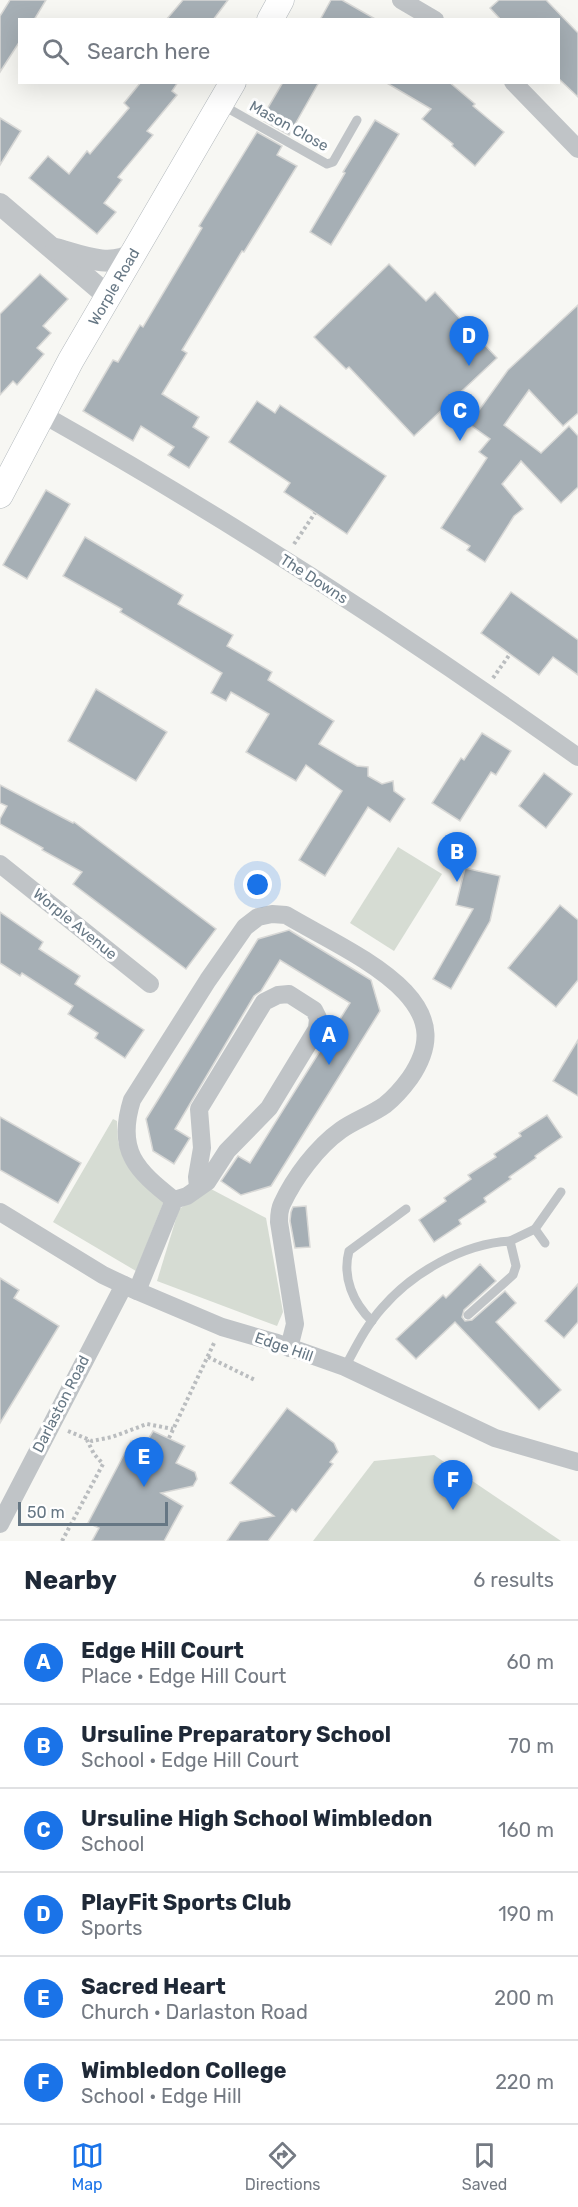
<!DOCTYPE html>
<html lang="en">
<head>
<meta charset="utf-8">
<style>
	:root { --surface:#fff; --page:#f2f2f3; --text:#1f2937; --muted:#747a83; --line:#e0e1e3; --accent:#1a73e8 }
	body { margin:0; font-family:Rubik,sans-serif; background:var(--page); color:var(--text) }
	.scale { position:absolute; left:18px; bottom:15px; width:150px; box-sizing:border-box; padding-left:6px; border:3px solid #667784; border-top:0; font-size:16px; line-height:21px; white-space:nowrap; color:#667784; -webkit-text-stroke:4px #fff; paint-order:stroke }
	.you { position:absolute; left:258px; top:885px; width:21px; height:21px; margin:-15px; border:4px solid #fff; border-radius:50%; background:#1a73e8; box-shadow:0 0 0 9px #1a73e833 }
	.badge { display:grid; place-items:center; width:39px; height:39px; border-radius:50%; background:var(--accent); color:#fff; font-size:20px; font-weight:700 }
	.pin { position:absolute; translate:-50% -50px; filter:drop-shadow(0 2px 3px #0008) }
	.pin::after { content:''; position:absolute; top:32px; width:21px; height:18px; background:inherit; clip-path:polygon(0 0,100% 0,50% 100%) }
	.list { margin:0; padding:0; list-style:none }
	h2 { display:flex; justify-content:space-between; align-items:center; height:78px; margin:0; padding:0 24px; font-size:26px }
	h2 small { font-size:20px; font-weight:400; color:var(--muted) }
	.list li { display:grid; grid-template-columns:39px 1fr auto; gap:18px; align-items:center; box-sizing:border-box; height:84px; padding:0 24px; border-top:2px solid var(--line) }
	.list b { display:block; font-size:22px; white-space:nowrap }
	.list p { margin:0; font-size:20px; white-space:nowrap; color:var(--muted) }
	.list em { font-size:20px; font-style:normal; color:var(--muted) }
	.icon { flex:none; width:33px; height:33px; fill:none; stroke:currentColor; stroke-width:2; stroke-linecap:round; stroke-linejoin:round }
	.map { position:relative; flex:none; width:578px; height:1541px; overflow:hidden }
	.search { position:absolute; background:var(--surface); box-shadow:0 6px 24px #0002; left:18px; right:18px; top:18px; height:66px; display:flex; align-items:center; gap:15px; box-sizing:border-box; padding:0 21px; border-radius:0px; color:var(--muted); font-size:22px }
	.sheet { height:582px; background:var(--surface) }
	nav { display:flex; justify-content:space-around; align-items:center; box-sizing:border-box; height:84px; border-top:2px solid var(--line); background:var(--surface); font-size:16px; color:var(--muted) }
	nav a { display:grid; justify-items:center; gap:3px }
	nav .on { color:var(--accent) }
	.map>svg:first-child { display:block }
</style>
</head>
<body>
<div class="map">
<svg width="578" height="1541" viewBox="0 0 578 1541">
	<rect width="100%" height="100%" fill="#f7f7f3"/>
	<g fill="#d6dcd3">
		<polygon points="398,847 442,874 394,951 350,923"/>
		<polygon points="113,1119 117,1121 118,1141 125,1162 164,1201 136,1271 53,1222"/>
		<polygon points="211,1189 266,1218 283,1312 277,1326 157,1281 179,1209"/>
		<polygon points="434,1455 561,1541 313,1541 374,1461"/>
	</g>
	<g fill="#a6afb5" stroke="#d8d8d6" stroke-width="1.5">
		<polygon points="10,0 46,0 34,20 20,20 20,41 0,72 0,16"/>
		<polygon points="183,0 228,0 213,20 166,20"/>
		<polygon points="331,0 342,0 377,20 320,20"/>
		<polygon points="499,0 546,0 578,33 578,97 558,78 558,20 501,20 490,8"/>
		<polygon points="141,82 178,82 172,91 177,95 147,131 153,135 118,177 122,180 104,203 116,212 97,234 29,178 48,156 69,174 87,151 90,154 129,108 124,103"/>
		<polygon points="283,82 319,82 289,135 264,121 266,118 263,116"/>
		<polygon points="385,82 449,82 475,104 473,106 504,132 475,166 452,146 453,144 422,119 431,109"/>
		<polygon points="0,118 21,131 0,165"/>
		<polygon points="375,120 399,134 331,245 310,232 345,173 343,172"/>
		<polygon points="257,132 282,146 277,155 297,166 244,252 242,251 182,350 187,353 162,394 199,417 193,427 209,437 189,468 168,455 174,447 141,426 133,441 83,411 113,360 118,362 140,325 143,327 202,228 199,226"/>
		<polygon points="389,264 426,301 435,292 497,358 414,436 349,367 346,369 314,337"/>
		<polygon points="40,274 68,299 43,326 51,333 37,348 44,354 17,385 13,381 0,395 0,314"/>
		<polygon points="578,305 578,413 563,426 529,390 504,425 541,453 569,426 578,436 578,487 561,503 521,461 502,484 523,509 514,516 485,562 467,550 470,546 441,528 487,458 479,452 490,439 469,424 508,370"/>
		<polygon points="257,401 275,413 280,405 386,476 347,534 284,492 290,483 229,442"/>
		<polygon points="46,490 70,504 27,579 3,565"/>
		<polygon points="85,537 183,595 178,604 233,635 227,646 272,672 268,680 334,721 319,744 357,766 368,767 368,776 382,784 393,781 394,791 405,799 390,822 368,807 325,876 299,860 342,791 306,765 296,781 246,752 269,714 231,692 226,701 211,693 222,673 120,612 122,609 63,576"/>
		<polygon points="511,592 578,640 578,675 553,657 539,675 481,633"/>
		<polygon points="96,689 167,732 136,781 68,741"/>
		<polygon points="482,733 511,751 496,775 491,772 460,821 432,803 461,758 464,760"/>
		<polygon points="544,773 572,794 546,828 519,806"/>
		<polygon points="0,785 73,823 74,822 216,929 186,969 73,884 82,872 42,850 43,848 0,824 0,819 7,806 0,803"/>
		<polygon points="465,868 500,876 490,921 451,989 433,979 473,909 456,905"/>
		<polygon points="560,905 578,920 578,980 556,1007 508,968"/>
		<polygon points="0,912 43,942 39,949 80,976 75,984 144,1030 125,1058 95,1038 98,1033 68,1014 73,1006 22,973 20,976 0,963"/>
		<polygon points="289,930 371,980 380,1011 271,1186 241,1195 221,1181 238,1156 250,1163 350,1003 280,960 261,991 254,996 175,1129 190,1138 174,1164 153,1151 146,1119 258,939"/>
		<polygon points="578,1040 578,1096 553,1081"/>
		<polygon points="547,1115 562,1137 535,1156 536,1158 509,1177 511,1179 484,1198 486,1202 459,1220 461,1224 434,1242 419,1220 446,1201 444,1198 471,1179 468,1175 496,1157 494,1154 521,1136 519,1133"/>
		<polygon points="0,1117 81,1163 58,1203 0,1170"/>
		<polygon points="306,1206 310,1247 295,1248 290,1221 291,1212 293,1207"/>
		<polygon points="480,1264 496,1281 464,1310 462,1317 465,1321 472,1320 505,1291 516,1303 496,1322 561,1390 539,1410 455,1322 416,1359 396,1339 443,1295 446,1298"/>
		<polygon points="0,1278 19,1290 14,1298 59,1326 0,1423"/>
		<polygon points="578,1284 578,1322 564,1338 545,1321"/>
		<polygon points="287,1408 334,1443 338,1452 330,1462 333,1464 296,1512 292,1509 268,1541 227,1541 240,1522 274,1516 230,1483"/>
		<polygon points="153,1431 185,1446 176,1463 195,1472 197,1479 193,1486 161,1493 183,1506 164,1541 92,1541 99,1528 88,1523 131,1441 143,1448"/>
	</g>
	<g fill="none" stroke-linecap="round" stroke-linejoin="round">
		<g stroke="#b2b8bc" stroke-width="27">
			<g id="secondary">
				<polyline points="270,20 281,0"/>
				<polyline points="0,495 71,360 233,82"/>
			</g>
		</g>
		<g stroke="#babdbf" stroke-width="4" stroke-dasharray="3 3" stroke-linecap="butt">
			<polyline points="294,544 315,513"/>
			<polyline points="493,678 510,654"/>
			<polyline points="208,1357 255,1380"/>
			<polyline points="68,1431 92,1441 112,1437 147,1424 173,1429"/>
			<polyline points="169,1438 215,1341"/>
			<polyline points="62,1541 103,1464 94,1454 87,1440"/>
		</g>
		<g stroke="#c0c4c7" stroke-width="9">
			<polyline points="222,105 327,164 333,162 357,120"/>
			<polyline points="535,1229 545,1243"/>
			<polyline points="510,1241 535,1229 561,1192"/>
			<path d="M372,1321C353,1303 342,1277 349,1251L406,1209"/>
			<path d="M345,1367C356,1347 366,1326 382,1308C413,1272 463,1244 510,1241L516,1266L513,1275L468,1315"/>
		</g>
		<g stroke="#c0c4c7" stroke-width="18">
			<polyline points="401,0 435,20"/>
			<polyline points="513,82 578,149"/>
			<path d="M42,414C227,518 405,634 578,757"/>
			<polyline points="0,864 150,984"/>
			<path d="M174,1200C136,1170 116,1151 132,1100L208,980L245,927L258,917L272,914L286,915C323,937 376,961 405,992C432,1021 431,1047 410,1078C402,1089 395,1097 385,1105C371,1115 355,1120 341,1130C317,1147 294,1178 282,1204C279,1210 279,1216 279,1222L295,1324L289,1348"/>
			<polyline points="0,1212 103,1275 137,1291 222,1327 277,1343 345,1367 495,1438 578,1462"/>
			<polyline points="137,1291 174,1200 187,1196 207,1182 227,1151 269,1108 317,1029 318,1018 314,1010 289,994 278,995 264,1002 199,1109 202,1148 197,1177 198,1187"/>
			<polyline points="0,1524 124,1285"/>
		</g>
		<g stroke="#c0c4c7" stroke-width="22">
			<polyline points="0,204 109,297"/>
			<path d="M56,249C81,256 111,269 134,253"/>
		</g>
		<use href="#secondary" stroke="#fff" stroke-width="26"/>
	</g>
	<g text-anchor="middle" stroke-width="6" stroke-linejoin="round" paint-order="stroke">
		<g font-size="15" fill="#667784" stroke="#fff">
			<text transform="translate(289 126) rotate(29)" y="5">Mason Close</text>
			<text transform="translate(114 287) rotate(-60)" y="5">Worple Road</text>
			<text transform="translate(314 579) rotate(33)" y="5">The Downs</text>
			<text transform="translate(75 924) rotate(39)" y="5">Worple Avenue</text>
			<text transform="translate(284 1347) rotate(19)" y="5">Edge Hill</text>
			<text transform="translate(61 1404) rotate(-63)" y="5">Darlaston Road</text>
		</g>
	</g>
</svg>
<div class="scale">50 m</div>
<div class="you"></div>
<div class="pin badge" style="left:329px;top:1065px">A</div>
<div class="pin badge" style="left:457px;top:882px">B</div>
<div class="pin badge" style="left:460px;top:441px">C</div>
<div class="pin badge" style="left:469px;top:366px">D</div>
<div class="pin badge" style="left:144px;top:1487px">E</div>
<div class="pin badge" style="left:453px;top:1510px">F</div>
<div class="search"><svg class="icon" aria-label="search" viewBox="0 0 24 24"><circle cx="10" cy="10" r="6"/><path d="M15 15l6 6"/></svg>Search here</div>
</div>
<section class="sheet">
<h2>Nearby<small>6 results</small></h2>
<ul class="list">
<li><span class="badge">A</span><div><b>Edge Hill Court</b><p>Place · Edge Hill Court</p></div><em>60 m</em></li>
<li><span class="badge">B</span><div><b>Ursuline Preparatory School</b><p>School · Edge Hill Court</p></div><em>70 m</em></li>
<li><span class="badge">C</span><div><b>Ursuline High School Wimbledon</b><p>School</p></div><em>160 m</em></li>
<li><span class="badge">D</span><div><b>PlayFit Sports Club</b><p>Sports</p></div><em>190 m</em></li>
<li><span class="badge">E</span><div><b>Sacred Heart</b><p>Church · Darlaston Road</p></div><em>200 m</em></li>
<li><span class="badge">F</span><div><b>Wimbledon College</b><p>School · Edge Hill</p></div><em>220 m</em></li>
</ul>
</section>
<nav>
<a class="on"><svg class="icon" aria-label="map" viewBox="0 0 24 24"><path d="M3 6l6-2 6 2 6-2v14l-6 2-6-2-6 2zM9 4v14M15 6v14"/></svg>Map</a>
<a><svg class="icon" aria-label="directions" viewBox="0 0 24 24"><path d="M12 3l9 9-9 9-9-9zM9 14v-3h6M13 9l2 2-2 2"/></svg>Directions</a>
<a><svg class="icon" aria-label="saved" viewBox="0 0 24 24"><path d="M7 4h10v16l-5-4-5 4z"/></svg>Saved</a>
</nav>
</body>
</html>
